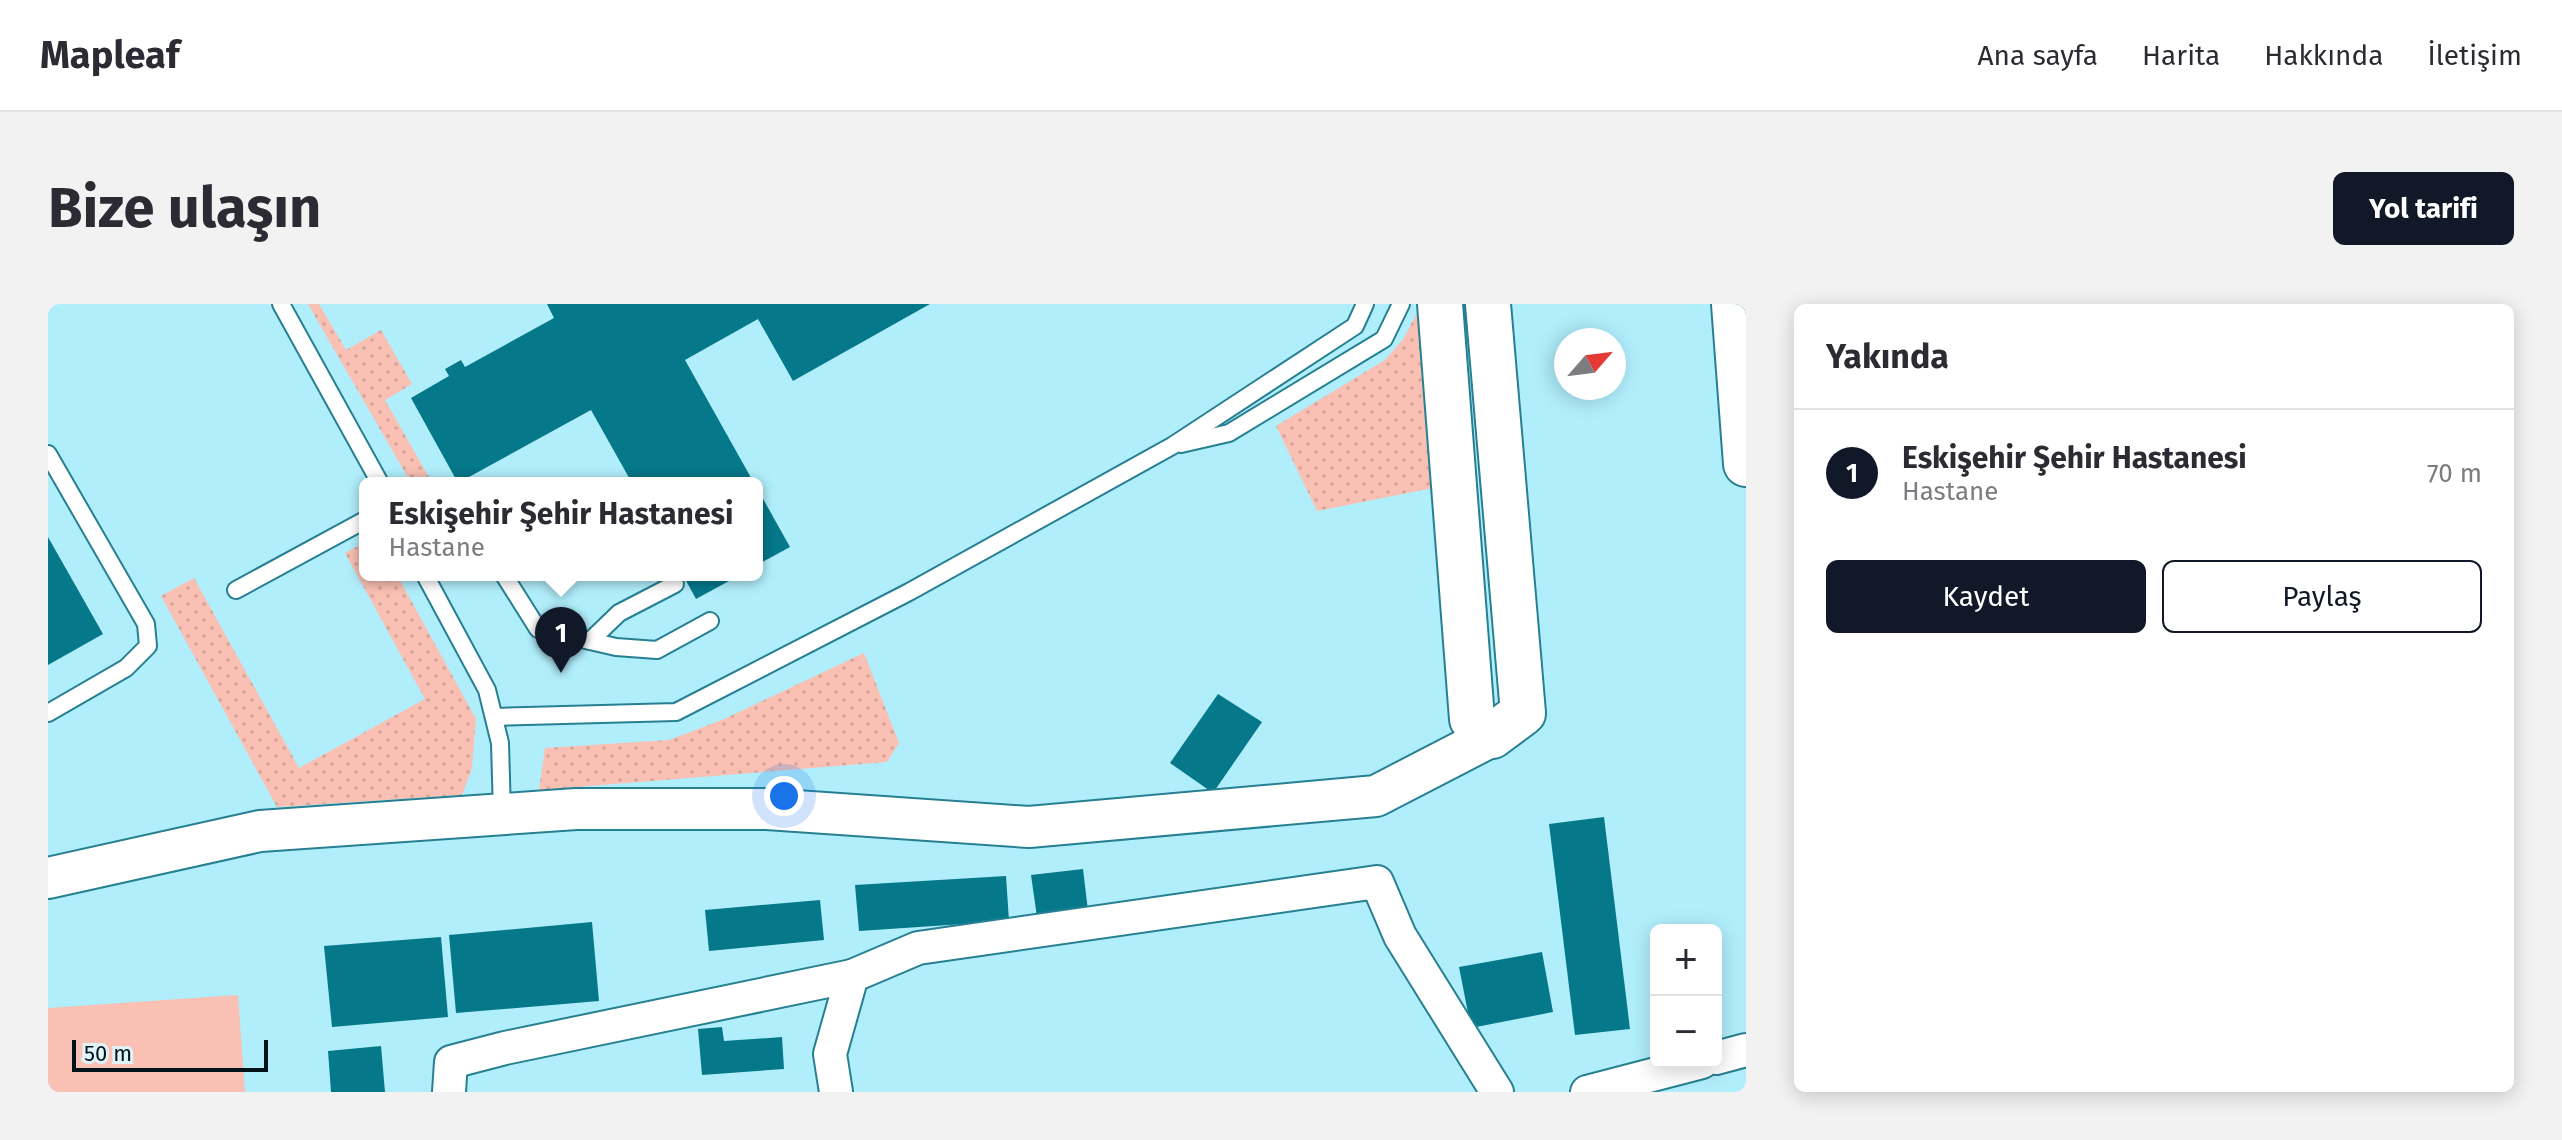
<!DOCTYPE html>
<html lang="tr">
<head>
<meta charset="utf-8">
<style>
	:root { --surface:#fff; --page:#f2f2f3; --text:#2b2b33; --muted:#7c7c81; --line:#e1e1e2; --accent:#111827 }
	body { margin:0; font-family:"Fira Sans",sans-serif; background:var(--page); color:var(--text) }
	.controls { position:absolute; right:24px; bottom:24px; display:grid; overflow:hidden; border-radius:12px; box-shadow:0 4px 20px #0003 }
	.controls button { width:72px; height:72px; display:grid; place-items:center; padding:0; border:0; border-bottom:2px solid var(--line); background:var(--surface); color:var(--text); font:40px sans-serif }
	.compass { position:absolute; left:1506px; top:24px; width:72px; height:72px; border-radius:50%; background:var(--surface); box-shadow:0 4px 20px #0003; rotate:62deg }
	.scale { position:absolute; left:24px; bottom:20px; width:196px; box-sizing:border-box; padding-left:8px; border:4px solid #001318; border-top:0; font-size:22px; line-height:28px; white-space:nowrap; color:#001318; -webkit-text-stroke:6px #e0f3f8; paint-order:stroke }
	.you { position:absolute; left:736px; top:492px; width:28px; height:28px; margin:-20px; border:6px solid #fff; border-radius:50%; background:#1a73e8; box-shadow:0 0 0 12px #1a73e833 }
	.badge { display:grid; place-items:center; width:52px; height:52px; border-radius:50%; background:var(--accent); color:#fff; font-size:26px; font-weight:700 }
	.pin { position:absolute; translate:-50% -66px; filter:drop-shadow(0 2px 4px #0008) }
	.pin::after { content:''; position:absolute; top:42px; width:28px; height:24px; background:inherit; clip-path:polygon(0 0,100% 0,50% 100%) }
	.popup { position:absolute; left:311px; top:173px; width:404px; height:104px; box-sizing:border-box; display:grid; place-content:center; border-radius:12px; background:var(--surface); filter:drop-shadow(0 2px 6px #0005); font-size:26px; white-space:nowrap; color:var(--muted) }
	.popup b { font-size:30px; color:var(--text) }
	.popup::after { content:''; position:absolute; left:50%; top:100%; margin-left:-16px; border:16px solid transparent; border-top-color:var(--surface) }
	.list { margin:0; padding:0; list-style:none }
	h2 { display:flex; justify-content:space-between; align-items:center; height:104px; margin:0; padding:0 32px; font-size:34px }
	h2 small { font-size:26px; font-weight:400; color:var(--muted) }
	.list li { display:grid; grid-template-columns:52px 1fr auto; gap:24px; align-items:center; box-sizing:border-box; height:128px; padding:0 32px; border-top:2px solid var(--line) }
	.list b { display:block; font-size:30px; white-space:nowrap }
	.list p { margin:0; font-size:26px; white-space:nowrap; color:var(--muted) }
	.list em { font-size:26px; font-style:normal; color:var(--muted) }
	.actions { display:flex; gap:16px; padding:24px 32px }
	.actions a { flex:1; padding:18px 0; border:2px solid var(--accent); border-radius:12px; text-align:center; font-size:28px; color:var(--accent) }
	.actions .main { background:var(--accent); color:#fff }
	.map { position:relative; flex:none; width:1698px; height:788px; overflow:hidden; border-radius:12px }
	header { display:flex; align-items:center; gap:48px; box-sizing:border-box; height:112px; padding:0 40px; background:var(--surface); border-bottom:2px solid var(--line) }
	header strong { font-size:38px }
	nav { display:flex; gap:44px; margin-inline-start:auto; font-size:28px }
	.intro { display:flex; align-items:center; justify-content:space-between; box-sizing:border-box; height:192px; padding:0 48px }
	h1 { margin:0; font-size:56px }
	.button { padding:20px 36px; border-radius:12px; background:var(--accent); color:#fff; font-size:28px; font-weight:700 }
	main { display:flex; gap:48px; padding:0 48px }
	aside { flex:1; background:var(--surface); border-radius:12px; box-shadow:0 4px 20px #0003 }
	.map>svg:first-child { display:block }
</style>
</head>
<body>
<header>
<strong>Mapleaf</strong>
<nav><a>Ana sayfa</a><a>Harita</a><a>Hakkında</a><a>İletişim</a></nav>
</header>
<div class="intro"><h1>Bize ulaşın</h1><a class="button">Yol tarifi</a></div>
<main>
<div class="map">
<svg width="1698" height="788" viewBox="0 0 1698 788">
	<defs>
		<pattern id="grass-dots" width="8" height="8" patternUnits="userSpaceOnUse" patternTransform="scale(2)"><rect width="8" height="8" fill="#f9c0b3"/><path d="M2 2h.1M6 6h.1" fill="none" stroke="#d4a499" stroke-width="1.8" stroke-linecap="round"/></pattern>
	</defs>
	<rect width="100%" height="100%" fill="#b1eefc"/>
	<g fill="url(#grass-dots)">
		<polygon points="260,0 271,0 298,46 333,26 364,80 337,96 382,175 375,179 363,179"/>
		<polygon points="1373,1 1385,184 1269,207 1228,122 1337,56 1356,34"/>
		<polygon points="317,238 317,271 349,271 428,415 424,464 414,491 229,503 113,292 146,274 251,464 377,395 297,249"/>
		<polygon points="816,349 851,439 839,458 491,486 497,444 621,436 676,415"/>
	</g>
	<polygon fill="#f9c0b3" points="190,691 197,788 0,788 0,704"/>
	<g fill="#05788a">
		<polygon points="499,0 882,0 745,77 710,15 637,56 706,179 584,179 543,106 410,179 363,94 401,72 397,65 413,56 417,63 506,14"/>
		<polygon points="709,184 742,243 709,261"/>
		<polygon points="0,233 55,330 0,361"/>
		<polygon points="635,271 692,271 648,295"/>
		<polygon points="1170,390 1214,418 1165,489 1122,459"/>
		<polygon points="1556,513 1582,725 1527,731 1501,520"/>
		<polygon points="1035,565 1040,607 989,613 983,571"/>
		<polygon points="958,572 961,617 811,627 807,581"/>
		<polygon points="772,596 776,636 661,647 657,606"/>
		<polygon points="544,618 551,697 408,709 401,631"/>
		<polygon points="393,633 400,713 284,723 276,642"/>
		<polygon points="1494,648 1505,708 1423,724 1411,663"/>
		<polygon points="674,723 676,737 734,733 736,765 654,771 650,725"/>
		<polygon points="333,742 337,788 283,788 280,747"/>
	</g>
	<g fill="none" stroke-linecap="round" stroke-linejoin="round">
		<g stroke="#268091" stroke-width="20">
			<g id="service">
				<polyline points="233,0 332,179"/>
				<polyline points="1133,140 1181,129 1336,35 1353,0"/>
				<polyline points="0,150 98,320 100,342 78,364 0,409"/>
				<polyline points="377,271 439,386 452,439 454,509"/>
				<polyline points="456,271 490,325 568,343 609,346 662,317"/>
				<polyline points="188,286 317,216"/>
				<polyline points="542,337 571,309 627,280"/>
				<polyline points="446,413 628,408 861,288 1124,142 1307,22 1317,0"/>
			</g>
		</g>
		<g stroke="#268091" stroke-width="36">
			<g id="minor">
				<polyline points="1668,754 1698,746"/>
				<polyline points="401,788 403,758 457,744 804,672"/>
				<polyline points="788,788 782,750 804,672 870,644 1329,578 1352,632 1449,788"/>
				<polyline points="1539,788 1654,758"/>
			</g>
		</g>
		<g stroke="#268091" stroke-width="44">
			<polyline id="tertiary" points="0,574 212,527 528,505 719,505 981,523 1328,492 1444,432"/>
		</g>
		<g stroke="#268091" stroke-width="48">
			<polyline id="secondary" points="1392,0 1424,415 1444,432 1475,409 1440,0"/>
		</g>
		<g stroke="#268091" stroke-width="48">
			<polyline id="trunk" points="1686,0 1698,160"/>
		</g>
		<use href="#service" stroke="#fff" stroke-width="16"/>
		<use href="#minor" stroke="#fff" stroke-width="32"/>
		<use href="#tertiary" stroke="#fff" stroke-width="40"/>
		<use href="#secondary" stroke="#fff" stroke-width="44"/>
		<use href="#trunk" stroke="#fff" stroke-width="44"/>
	</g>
</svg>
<div class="controls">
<button>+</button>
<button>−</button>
</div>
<svg class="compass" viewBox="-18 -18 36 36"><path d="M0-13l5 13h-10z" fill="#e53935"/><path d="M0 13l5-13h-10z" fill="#7c7c81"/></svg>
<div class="scale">50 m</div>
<div class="you"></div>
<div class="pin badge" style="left:513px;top:369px">1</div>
<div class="popup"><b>Eskişehir Şehir Hastanesi</b>Hastane</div>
</div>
<aside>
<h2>Yakında<small></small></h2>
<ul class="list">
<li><span class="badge">1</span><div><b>Eskişehir Şehir Hastanesi</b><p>Hastane</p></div><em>70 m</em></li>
</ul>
<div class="actions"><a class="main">Kaydet</a><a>Paylaş</a></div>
</aside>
</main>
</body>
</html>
